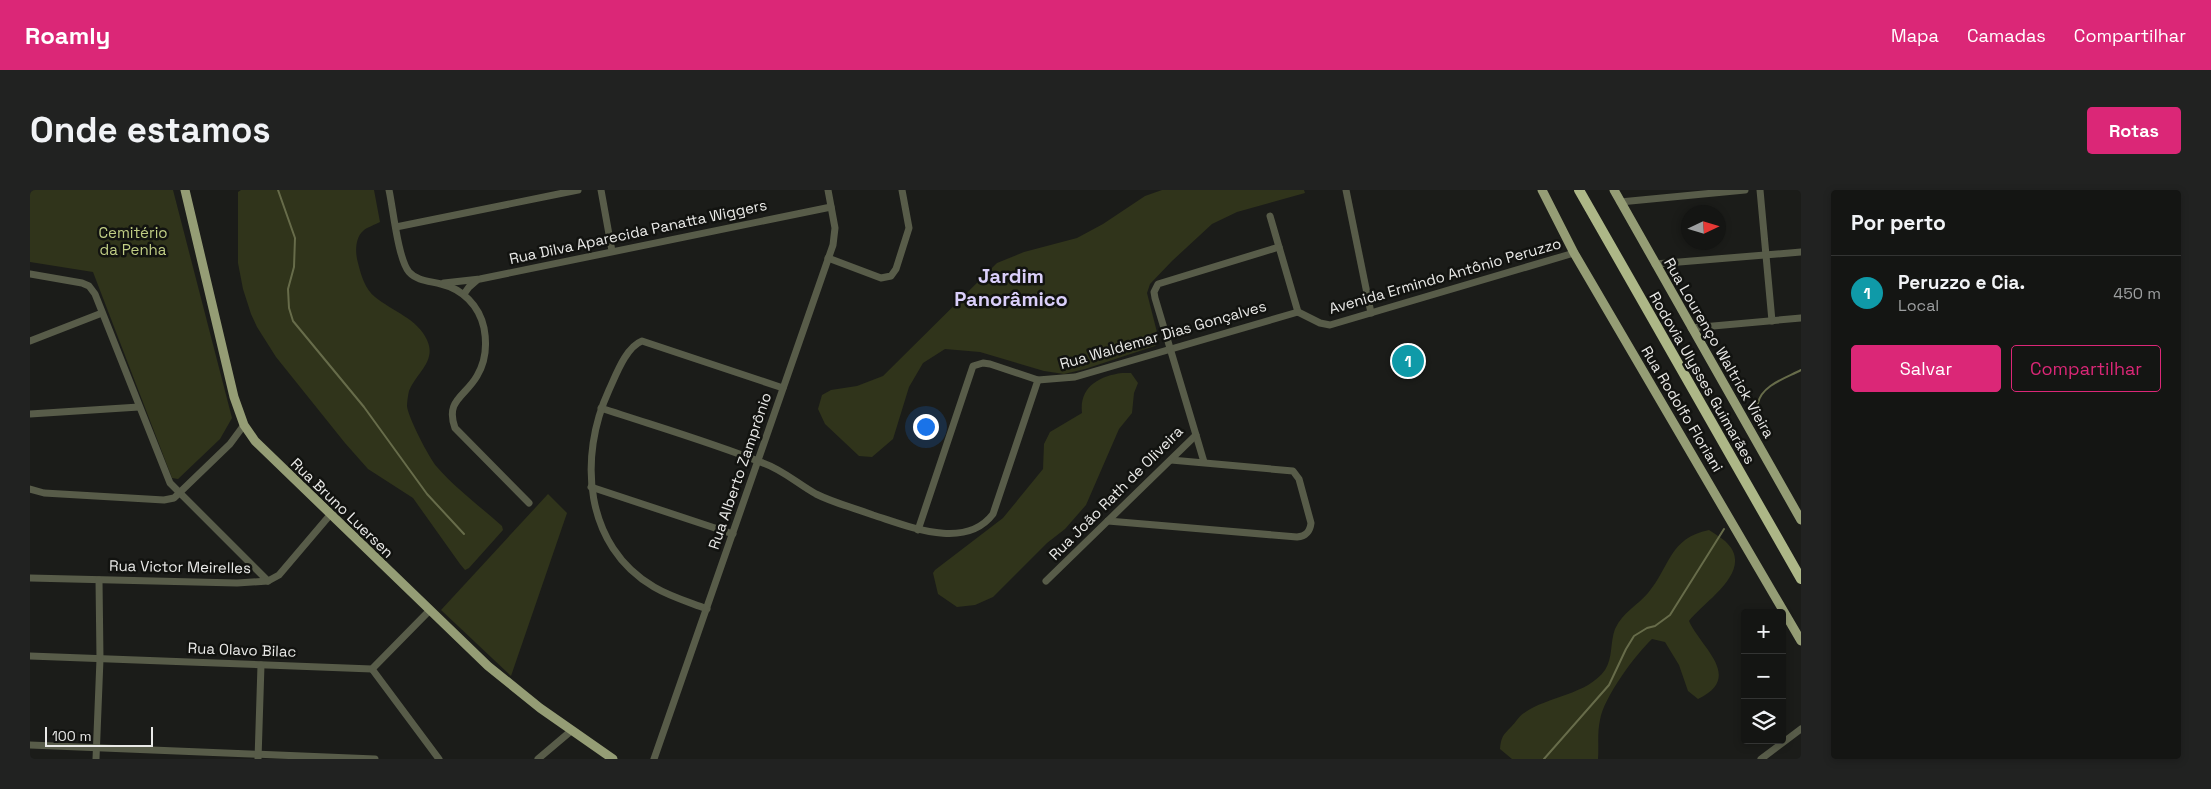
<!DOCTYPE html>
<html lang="pt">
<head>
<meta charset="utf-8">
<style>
	:root { --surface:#141513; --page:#212221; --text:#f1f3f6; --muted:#9d9fa0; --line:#333433; --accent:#db2777 }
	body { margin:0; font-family:"Space Grotesk",sans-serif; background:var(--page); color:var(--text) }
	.controls { position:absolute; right:15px; bottom:15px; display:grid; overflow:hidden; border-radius:5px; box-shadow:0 2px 8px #0003 }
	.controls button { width:45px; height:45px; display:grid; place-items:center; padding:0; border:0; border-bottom:1px solid var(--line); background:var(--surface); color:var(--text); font:25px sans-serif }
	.compass { position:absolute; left:1651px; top:15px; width:45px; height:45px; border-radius:50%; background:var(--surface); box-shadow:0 2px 8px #0003; rotate:86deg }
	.scale { position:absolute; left:15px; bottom:12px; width:108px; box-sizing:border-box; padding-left:5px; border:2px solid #eaeae8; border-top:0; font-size:14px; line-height:18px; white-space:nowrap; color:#eaeae8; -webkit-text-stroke:4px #121310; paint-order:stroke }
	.you { position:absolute; left:895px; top:236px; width:18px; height:18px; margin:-12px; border:4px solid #fff; border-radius:50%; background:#1a73e8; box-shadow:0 0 0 8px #1a73e833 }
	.badge { display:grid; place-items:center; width:32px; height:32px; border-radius:50%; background:var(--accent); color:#fff; font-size:16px; font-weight:700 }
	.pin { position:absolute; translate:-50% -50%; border:2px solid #fff; box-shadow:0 1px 5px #0006 }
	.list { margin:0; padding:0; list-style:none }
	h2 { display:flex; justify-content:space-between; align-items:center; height:65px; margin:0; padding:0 20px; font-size:21px }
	h2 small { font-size:16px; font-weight:400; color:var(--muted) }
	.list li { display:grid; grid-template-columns:32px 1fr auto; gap:15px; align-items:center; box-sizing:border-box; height:75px; padding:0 20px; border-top:1px solid var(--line) }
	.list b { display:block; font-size:19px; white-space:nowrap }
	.list p { margin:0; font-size:16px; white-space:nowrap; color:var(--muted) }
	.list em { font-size:16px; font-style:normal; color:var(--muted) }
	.actions { display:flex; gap:10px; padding:15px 20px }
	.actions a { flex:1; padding:11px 0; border:1px solid var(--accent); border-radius:5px; text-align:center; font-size:18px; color:var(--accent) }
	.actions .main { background:var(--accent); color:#fff }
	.icon { flex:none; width:28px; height:28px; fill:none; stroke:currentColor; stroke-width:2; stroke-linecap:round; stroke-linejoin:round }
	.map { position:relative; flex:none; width:1771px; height:569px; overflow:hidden; border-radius:5px }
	header { display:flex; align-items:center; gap:30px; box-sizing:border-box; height:70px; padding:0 25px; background:var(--accent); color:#fff }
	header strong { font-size:24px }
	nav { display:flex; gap:28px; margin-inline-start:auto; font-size:18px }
	.intro { display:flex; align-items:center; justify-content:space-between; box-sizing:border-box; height:120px; padding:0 30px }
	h1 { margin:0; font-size:35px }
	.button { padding:12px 22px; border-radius:5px; background:var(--accent); color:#fff; font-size:18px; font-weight:700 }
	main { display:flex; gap:30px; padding:0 30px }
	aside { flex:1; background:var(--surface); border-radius:5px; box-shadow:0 2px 8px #0003 }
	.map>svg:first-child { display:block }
</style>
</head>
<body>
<header>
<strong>Roamly</strong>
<nav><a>Mapa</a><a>Camadas</a><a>Compartilhar</a></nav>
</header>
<div class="intro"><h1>Onde estamos</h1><a class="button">Rotas</a></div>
<main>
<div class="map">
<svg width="1771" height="569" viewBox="0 0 1771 569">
	<rect width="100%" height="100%" fill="#1b1c19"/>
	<g fill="#30341b">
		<polygon points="0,0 143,0 202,228 190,249 148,289 142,288 63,82 0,72"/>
		<path d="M211,0H344L350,32C345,35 337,37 333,41C325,48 325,63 328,73C331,85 335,99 345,107C362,121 388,129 397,150C407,171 386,183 379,201C378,205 377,212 377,216C378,227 399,268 407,277C426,299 451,317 472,336L473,340L439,378L435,380L430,374L383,308L338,279L315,253L246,167L227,137L221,124L213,99L208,73V2Z"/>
		<polygon points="1132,0 1274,0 1275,3 1207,22 1182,34 1142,71 1120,94 1117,103 1129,150 1125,156 1055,179 1034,184 1014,181 950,162 915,159 893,173 879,197 863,249 842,267 829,266 795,234 788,219 792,205 801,200 827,196 853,186 967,73 994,62 1047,48 1073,34 1115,6"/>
		<path d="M1092,183H1101L1108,193L1104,203L1102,223L1089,239L1056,315L1035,339L1017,353L963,407L945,415L927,417L908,404L903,383L905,380L973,328L1013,279L1014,254L1020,242L1052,223C1049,197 1069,186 1092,183Z"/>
		<polygon points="518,304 537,323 481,486 411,420"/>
		<path d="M1679,340C1684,343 1690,347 1695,351C1727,380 1674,411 1659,431C1671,458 1714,487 1668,509L1658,501L1649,475L1635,452L1622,449C1605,465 1574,507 1570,530C1567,543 1569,556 1568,569H1482L1470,559C1471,547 1473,545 1481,537C1486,532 1489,526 1494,523C1518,506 1557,505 1575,480C1583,468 1580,452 1585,439C1593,422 1607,416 1618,403C1640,377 1639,348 1679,340Z"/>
	</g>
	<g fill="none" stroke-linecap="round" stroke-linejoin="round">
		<g stroke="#676c4a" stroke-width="2">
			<polyline points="248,0 265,48 264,77 258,99 259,118 263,131 334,217 397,304 434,344"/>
			<path d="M1730,237C1729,230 1727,220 1728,213C1732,195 1756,188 1771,180"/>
			<polyline points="1514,569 1579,495 1596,459 1604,446 1617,438 1625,436 1640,425 1694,339"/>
		</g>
		<g stroke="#585c49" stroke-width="7">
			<path d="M359,0C363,18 368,69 379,82C387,91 400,91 411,94C432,99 449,115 454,138C457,154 456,171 447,186C435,207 415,210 425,238L499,313"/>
			<polyline points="571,0 582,61"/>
			<polyline points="1316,0 1341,123"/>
			<polyline points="1730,0 1742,131"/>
			<polyline points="1590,12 1715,0"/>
			<polyline points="1240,26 1268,122"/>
			<polyline points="366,37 548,0"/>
			<polyline points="798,68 851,88 861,86 866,79 879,38 872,0"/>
			<polyline points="1625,74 1771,62"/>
			<polyline points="0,84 52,93 59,96 65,104 140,293 238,391"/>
			<polyline points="414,93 450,89 801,17"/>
			<polyline points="434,104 439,97 447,90"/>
			<polyline points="1268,122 1290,133 1300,135 1544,63"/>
			<polyline points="1661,138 1771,128"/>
			<polyline points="0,151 72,123"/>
			<path d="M571,218C625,236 680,252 733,273C753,280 768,294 786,304C804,313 824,318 843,325C878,336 935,361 963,324L1008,190"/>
			<polyline points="0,224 109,217"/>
			<polyline points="1166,245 1174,272"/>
			<polyline points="561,297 703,344"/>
			<polyline points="0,299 14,303 134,310 144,308 200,254 214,235"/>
			<path d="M1078,331L1267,347C1276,346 1280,342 1281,333L1269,289L1263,281L1141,270"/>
			<polyline points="888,340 943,176 953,173 960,174 1008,190 1045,187 1268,122"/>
			<polyline points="0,388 207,393 238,391 249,385 300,325"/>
			<polyline points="1016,391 1166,245 1125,108 1124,102 1128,94 1249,57"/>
			<path d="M677,419C659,412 641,407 624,397C554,356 548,267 579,200C586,185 596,157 612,151L753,198"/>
			<polyline points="0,466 342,479 399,421"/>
			<polyline points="342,479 409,569"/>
			<polyline points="0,555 345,569"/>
			<polyline points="66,569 70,469 69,390"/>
			<polyline points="228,569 231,475"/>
			<polyline points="508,569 541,541"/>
			<polyline points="624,569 803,55 805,38 798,0"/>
			<polyline points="1731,569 1771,539"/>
		</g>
		<g stroke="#959d75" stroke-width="9">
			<polyline points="155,0 204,207 214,235 225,251 458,476 510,518 583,569"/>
			<polyline points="1512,0 1544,63 1771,451"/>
			<polyline points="1584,0 1771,330"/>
		</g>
		<polyline stroke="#adb787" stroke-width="10" points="1549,0 1771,389"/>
	</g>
	<g text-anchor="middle" stroke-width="5" stroke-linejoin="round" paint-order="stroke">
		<g font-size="15" fill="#eaeae8" stroke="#121310">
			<text transform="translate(608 42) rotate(-12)" y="5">Rua Dilva Aparecida Panatta Wiggers</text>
			<text transform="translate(1415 86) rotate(-16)" y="5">Avenida Ermindo Antônio Peruzzo</text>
			<text transform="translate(1133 145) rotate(-16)" y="5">Rua Waldemar Dias Gonçalves</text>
			<text transform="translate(1689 158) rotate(60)" y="5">Rua Lourenço Waltrick Vieira</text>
			<text transform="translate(1672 188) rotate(60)" y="5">Rodovia Ulysses Guimarães</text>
			<text transform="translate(1652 219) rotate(59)" y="5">Rua Rodolfo Floriani</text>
			<text transform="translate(710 281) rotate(-71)" y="5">Rua Alberto Zamprônio</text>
			<text transform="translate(1086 303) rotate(-45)" y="5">Rua João Rath de Oliveira</text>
			<text transform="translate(312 318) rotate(44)" y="5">Rua Bruno Luersen</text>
			<text transform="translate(150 377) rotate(1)" y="5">Rua Victor Meirelles</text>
			<text transform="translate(212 460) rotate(2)" y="5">Rua Olavo Bilac</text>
		</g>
		<g font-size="15" fill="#c1ce85" stroke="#121310">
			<text x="103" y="48">Cemitério<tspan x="103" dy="17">da Penha</tspan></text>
		</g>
		<g font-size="20" font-weight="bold" fill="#dacffa" stroke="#121310">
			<text x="981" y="93">Jardim<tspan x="981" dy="23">Panorâmico</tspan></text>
		</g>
	</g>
</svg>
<div class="controls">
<button>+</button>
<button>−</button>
<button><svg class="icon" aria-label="layers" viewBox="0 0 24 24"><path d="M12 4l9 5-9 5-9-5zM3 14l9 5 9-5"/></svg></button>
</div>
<svg class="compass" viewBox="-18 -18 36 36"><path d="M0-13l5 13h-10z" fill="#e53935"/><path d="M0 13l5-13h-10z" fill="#9d9fa0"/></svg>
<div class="scale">100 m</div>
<div class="you"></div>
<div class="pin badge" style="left:1378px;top:171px;background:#0f9aa8">1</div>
</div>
<aside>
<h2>Por perto<small></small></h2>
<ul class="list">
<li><span class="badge" style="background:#0f9aa8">1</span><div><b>Peruzzo e Cia.</b><p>Local</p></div><em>450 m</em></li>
</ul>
<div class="actions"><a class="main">Salvar</a><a>Compartilhar</a></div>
</aside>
</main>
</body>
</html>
